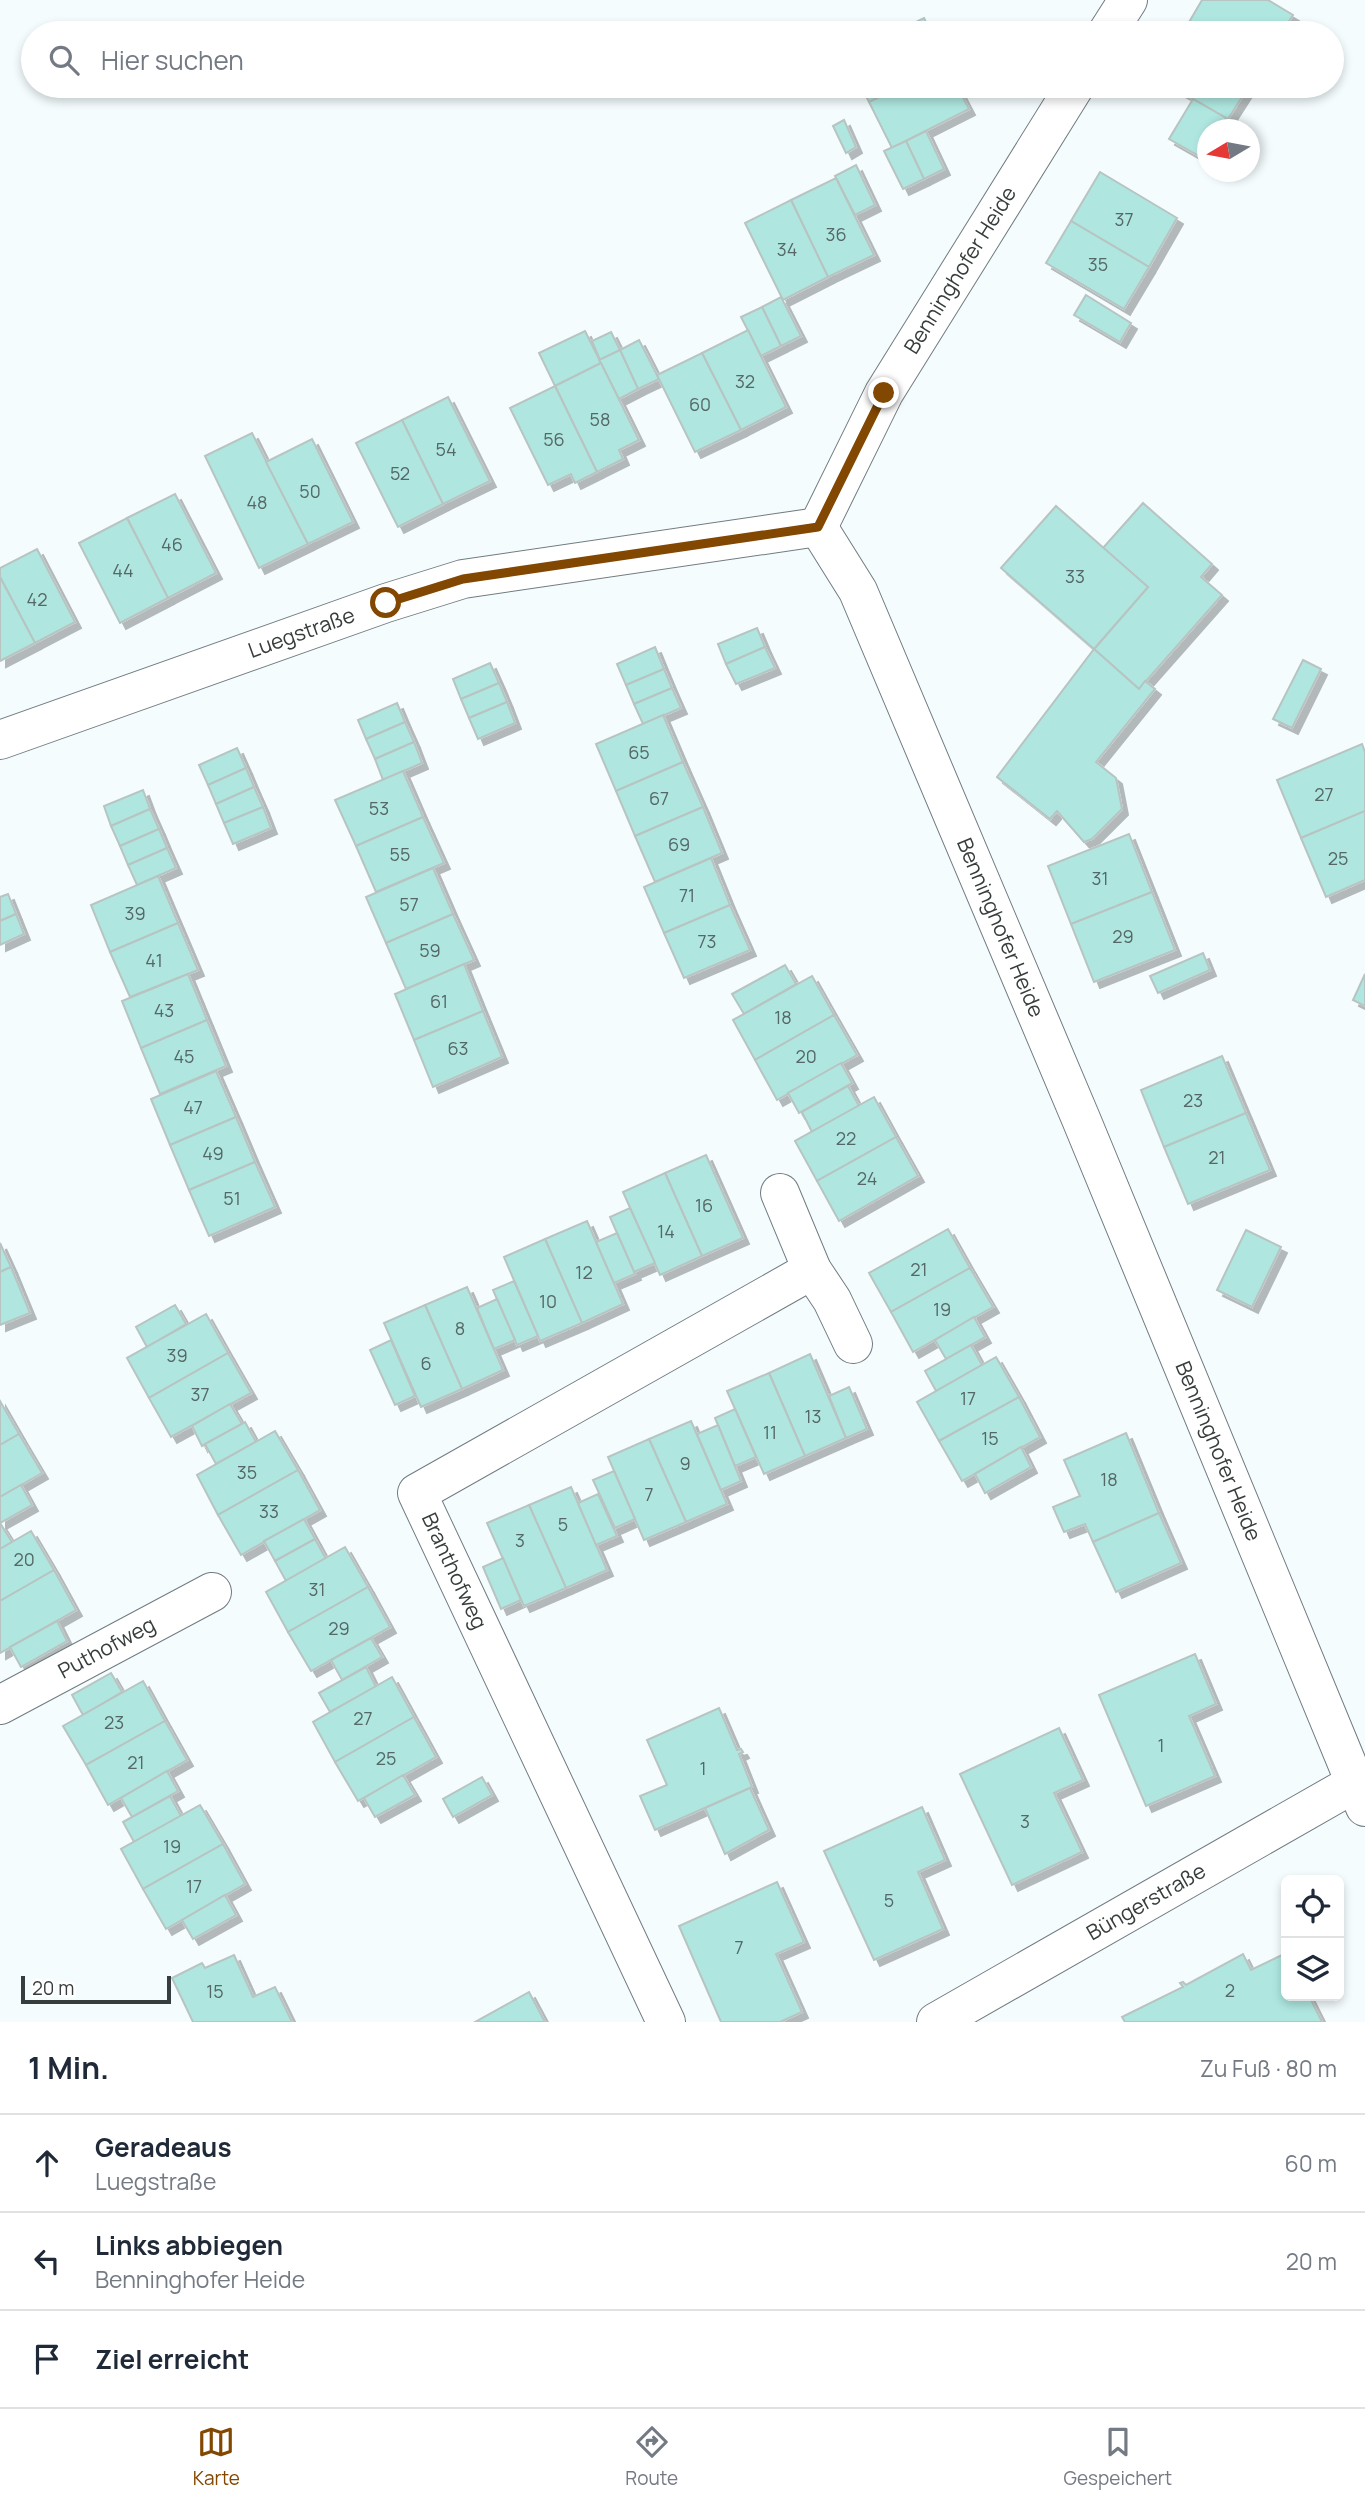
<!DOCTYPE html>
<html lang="de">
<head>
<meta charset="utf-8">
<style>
	:root { --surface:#fff; --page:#f2f2f3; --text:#1f2937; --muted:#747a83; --line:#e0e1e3; --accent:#824700 }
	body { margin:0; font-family:Manrope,sans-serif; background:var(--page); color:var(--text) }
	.controls { position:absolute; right:21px; bottom:21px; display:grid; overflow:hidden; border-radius:10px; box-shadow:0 4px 10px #0003 }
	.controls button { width:63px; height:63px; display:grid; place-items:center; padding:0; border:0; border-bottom:2px solid var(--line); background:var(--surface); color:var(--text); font:35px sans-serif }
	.compass { position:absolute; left:1197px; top:119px; width:63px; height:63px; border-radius:50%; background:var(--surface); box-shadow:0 4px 10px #0003; rotate:260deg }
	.scale { position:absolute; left:21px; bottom:18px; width:150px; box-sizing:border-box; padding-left:7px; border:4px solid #373c3d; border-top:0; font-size:19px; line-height:24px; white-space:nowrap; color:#373c3d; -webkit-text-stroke:5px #fff; paint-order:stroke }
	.stop { position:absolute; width:21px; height:21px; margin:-16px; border:5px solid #824700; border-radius:50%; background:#fff }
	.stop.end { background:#824700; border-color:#fff; box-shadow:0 2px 7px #0008 }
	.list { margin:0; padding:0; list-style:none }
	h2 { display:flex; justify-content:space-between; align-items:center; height:91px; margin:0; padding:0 28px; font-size:30px }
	h2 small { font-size:23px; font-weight:400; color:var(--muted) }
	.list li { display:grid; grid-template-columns:46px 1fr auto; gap:21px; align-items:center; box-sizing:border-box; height:98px; padding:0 28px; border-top:2px solid var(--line) }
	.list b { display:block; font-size:26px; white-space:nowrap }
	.list p { margin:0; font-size:23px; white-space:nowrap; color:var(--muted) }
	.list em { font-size:23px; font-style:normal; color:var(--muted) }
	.icon { flex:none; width:38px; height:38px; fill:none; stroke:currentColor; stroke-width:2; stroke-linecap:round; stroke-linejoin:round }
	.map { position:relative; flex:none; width:1365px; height:2022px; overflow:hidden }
	.search { position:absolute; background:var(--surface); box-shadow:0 4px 10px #0003; left:21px; right:21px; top:21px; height:77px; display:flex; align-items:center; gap:18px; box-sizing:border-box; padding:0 24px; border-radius:38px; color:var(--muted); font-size:26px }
	.sheet { height:385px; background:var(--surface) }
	nav { display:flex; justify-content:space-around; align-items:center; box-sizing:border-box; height:98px; border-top:2px solid var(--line); background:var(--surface); font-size:19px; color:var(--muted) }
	nav a { display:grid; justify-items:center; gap:4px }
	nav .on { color:var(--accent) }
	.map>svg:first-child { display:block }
</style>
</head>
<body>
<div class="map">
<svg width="1365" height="2022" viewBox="0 0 1365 2022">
	<defs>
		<filter id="shadow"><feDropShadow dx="6" dy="6" stdDeviation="0" flood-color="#0004"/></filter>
	</defs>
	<rect width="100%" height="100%" fill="#f4fcfe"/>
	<g fill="#afe7e0" stroke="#b7c4c2" stroke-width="2" filter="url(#shadow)">
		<polygon points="1202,0 1268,0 1293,15 1281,33 1203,33 1188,24"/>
		<polygon points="924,18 931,33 893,33"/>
		<polygon points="861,86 902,86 869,102"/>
		<polygon points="902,86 957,86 969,109 892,148 869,102"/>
		<polygon points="1171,86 1249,86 1228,119"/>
		<polygon points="1193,99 1226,118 1220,127 1224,130 1208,130 1208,161 1169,139"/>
		<polygon points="844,120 856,147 846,153 833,126"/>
		<polygon points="926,131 944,169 924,179 906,141"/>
		<polygon points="906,141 924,179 903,189 884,151"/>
		<polygon points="856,165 875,205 855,215 835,176"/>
		<polygon points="1100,172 1177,218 1149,267 1071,221"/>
		<polygon points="836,178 874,255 828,277 791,200"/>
		<polygon points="791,200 828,277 783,300 745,223"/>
		<polygon points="1071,221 1149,267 1124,309 1046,263"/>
		<polygon points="1086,295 1131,323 1120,342 1074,315"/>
		<polygon points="781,297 801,336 781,346 762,307"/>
		<polygon points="762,307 781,346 761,356 741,317"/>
		<polygon points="748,330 786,407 741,430 702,353"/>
		<polygon points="585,331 601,363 555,386 539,353"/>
		<polygon points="611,332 620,350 600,360 592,341"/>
		<polygon points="639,340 659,379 638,389 620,350"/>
		<polygon points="620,350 638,389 619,399 599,360"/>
		<polygon points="702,353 741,430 695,452 657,375"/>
		<polygon points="601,363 639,440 619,450 623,459 597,472 555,386"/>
		<polygon points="555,386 597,472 575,483 571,474 548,485 510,408"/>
		<polygon points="448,397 490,481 443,504 402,420"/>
		<polygon points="402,420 443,504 398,527 356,443"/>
		<polygon points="252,433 308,544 259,568 205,456"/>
		<polygon points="312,439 353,522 308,544 266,462"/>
		<polygon points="175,494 216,573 168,598 127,518"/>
		<polygon points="1143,503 1212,564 1201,577 1222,595 1139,689 1094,649 1148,587 1103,548"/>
		<polygon points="1056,506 1148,587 1094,649 1001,568"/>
		<polygon points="127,518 168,598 120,623 79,543"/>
		<polygon points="37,549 75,622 35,643 0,577 0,568"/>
		<polygon points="0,577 35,643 0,661"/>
		<polygon points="757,628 765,647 726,664 718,644"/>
		<polygon points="655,647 664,669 626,685 617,664"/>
		<polygon points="765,647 775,668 736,684 726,664"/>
		<polygon points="1094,649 1139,689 1145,681 1155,689 1096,762 1116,778 1122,809 1092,839 1084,842 1057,811 1050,819 997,777"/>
		<polygon points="1303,660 1321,669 1292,728 1273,719"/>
		<polygon points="490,663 499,683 461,699 453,679"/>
		<polygon points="664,669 672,688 634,704 626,685"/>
		<polygon points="499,683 507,702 469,718 461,699"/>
		<polygon points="672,688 681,708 643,724 634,704"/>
		<polygon points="507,702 515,723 478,739 469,718"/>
		<polygon points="397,703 405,722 366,739 358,720"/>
		<polygon points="663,715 683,762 616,791 596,744"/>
		<polygon points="405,722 414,742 375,759 366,739"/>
		<polygon points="414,742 422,763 383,780 375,759"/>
		<polygon points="1362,744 1365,752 1365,811 1301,838 1277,780"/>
		<polygon points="237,748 246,768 208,785 199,765"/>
		<polygon points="683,762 703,807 635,836 616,791"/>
		<polygon points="246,768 254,787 216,804 208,785"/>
		<polygon points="403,771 423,817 356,846 335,800"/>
		<polygon points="254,787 263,807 224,823 216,804"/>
		<polygon points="143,790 150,809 111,826 104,806"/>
		<polygon points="263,807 271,828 233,844 224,823"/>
		<polygon points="703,807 722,853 655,882 635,836"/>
		<polygon points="150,809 159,829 120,846 111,826"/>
		<polygon points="1365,811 1365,880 1326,897 1301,838"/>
		<polygon points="423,817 444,863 376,892 356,846"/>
		<polygon points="159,829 167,848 128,865 120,846"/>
		<polygon points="1129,834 1152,892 1071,924 1048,866"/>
		<polygon points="167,848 176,868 137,885 128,865"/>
		<polygon points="711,858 730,905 664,933 644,887"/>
		<polygon points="433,868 453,914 386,943 366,897"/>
		<polygon points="158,876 178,923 110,952 91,905"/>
		<polygon points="1152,892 1175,950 1094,982 1071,924"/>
		<polygon points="8,894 16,914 0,921 0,897"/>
		<polygon points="730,905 750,950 684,978 664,933"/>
		<polygon points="16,914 24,934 0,945 0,921"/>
		<polygon points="453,914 474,960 406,989 386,943"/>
		<polygon points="178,923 198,970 130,997 110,952"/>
		<polygon points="1203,953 1210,970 1158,993 1150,976"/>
		<polygon points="464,964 483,1011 414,1040 395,994"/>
		<polygon points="785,965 796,984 744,1014 732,994"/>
		<polygon points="188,974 207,1020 141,1048 122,1001"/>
		<polygon points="1365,974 1365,1006 1353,1000"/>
		<polygon points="812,976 834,1015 755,1060 733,1020"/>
		<polygon points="483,1011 502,1057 433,1087 414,1040"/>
		<polygon points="834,1015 857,1055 777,1100 755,1060"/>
		<polygon points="207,1020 226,1066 160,1094 141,1048"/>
		<polygon points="1222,1056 1246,1113 1164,1147 1141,1090"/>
		<polygon points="841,1063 852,1083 799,1113 788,1093"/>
		<polygon points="216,1071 236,1117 170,1145 151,1099"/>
		<polygon points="848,1086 859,1106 812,1132 802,1112"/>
		<polygon points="874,1097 896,1137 817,1181 795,1141"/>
		<polygon points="1246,1113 1270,1170 1188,1204 1164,1147"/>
		<polygon points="236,1117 255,1162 189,1190 170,1145"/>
		<polygon points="896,1137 918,1176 839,1221 817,1181"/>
		<polygon points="706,1155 743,1238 702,1256 665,1173"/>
		<polygon points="255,1162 275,1207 209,1236 189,1190"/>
		<polygon points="665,1173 702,1256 660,1275 623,1192"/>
		<polygon points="630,1208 655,1263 634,1272 610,1217"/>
		<polygon points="587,1221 623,1304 582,1323 545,1239"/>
		<polygon points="948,1229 970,1268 891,1312 869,1273"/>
		<polygon points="1246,1230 1281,1247 1252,1307 1217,1290"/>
		<polygon points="617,1233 635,1274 614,1283 596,1242"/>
		<polygon points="545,1239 582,1323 540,1341 504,1257"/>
		<polygon points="0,1243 11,1267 0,1272"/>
		<polygon points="11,1267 30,1313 0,1325 0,1272"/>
		<polygon points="970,1268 993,1307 913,1352 891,1312"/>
		<polygon points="514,1281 538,1336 517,1345 493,1290"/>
		<polygon points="467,1287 503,1370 462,1389 425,1305"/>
		<polygon points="497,1299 515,1340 494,1349 477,1308"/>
		<polygon points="175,1305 186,1324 147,1347 136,1327"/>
		<polygon points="425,1305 462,1389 421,1407 384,1323"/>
		<polygon points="206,1314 228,1353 149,1398 127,1358"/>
		<polygon points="974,1317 985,1337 946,1359 935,1340"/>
		<polygon points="391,1340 415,1396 395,1405 370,1350"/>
		<polygon points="971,1345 982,1365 936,1391 925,1371"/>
		<polygon points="228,1353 251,1393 171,1437 149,1398"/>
		<polygon points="810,1354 846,1438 805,1456 769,1373"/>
		<polygon points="996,1357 1019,1397 939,1441 917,1402"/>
		<polygon points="769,1373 805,1456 764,1474 727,1391"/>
		<polygon points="849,1387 867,1429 846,1438 829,1396"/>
		<polygon points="1019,1397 1040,1437 962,1481 939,1441"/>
		<polygon points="0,1401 19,1434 0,1445"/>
		<polygon points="230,1404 242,1424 202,1446 192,1426"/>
		<polygon points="735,1409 756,1457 735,1466 715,1418"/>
		<polygon points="691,1421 727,1504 686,1522 649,1439"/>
		<polygon points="245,1422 256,1442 216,1464 205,1444"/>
		<polygon points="718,1425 741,1481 721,1490 697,1434"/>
		<polygon points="275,1431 298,1470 218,1515 197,1475"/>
		<polygon points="1126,1433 1159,1513 1093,1542 1085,1524 1064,1532 1053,1507 1080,1496 1064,1460"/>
		<polygon points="19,1434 42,1473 0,1497 0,1445"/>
		<polygon points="649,1439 686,1522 644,1540 608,1457"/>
		<polygon points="1021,1447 1031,1467 985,1493 975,1474"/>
		<polygon points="298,1470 320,1510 241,1555 218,1515"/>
		<polygon points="614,1471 635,1519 615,1528 593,1480"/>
		<polygon points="21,1485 32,1505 0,1523 0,1497"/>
		<polygon points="571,1487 607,1570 566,1588 529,1505"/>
		<polygon points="598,1494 617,1536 596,1545 578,1503"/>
		<polygon points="529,1505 566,1588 524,1606 487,1523"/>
		<polygon points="1159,1513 1181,1563 1116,1592 1093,1542"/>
		<polygon points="304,1519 315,1539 275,1561 264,1541"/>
		<polygon points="0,1523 12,1542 0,1549"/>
		<polygon points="31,1531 54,1570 0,1601 0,1549"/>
		<polygon points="315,1539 326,1559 286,1581 275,1561"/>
		<polygon points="345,1547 368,1587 288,1632 266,1592"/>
		<polygon points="503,1558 521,1600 501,1609 483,1567"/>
		<polygon points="54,1570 76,1610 0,1653 0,1601"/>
		<polygon points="368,1587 390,1627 311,1671 288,1632"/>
		<polygon points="57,1621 67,1641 21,1667 10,1647"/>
		<polygon points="371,1638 382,1657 342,1680 331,1660"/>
		<polygon points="1195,1654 1216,1704 1189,1716 1215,1776 1146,1806 1099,1695"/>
		<polygon points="366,1667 376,1687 330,1712 319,1693"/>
		<polygon points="111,1673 122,1692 83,1715 72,1695"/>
		<polygon points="392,1677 414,1717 335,1762 313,1722"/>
		<polygon points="143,1681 165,1721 86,1765 63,1726"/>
		<polygon points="719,1708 737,1750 741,1749 743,1752 739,1754 752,1787 655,1830 640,1796 667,1785 647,1740"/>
		<polygon points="414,1717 436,1757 358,1801 335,1762"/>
		<polygon points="165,1721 187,1760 108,1805 86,1765"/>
		<polygon points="1059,1728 1083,1780 1054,1793 1082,1852 1012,1885 960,1774"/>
		<polygon points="167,1771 178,1791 132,1817 121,1798"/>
		<polygon points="403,1775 415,1795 375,1817 364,1798"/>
		<polygon points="482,1777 492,1795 453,1817 443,1799"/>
		<polygon points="750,1788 769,1830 725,1854 705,1808"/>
		<polygon points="170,1796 181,1816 134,1842 123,1822"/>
		<polygon points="200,1805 223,1844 143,1889 121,1849"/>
		<polygon points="922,1807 945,1860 918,1872 943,1929 874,1960 824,1851"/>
		<polygon points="223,1844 245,1884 166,1929 143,1889"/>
		<polygon points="777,1882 804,1942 776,1954 802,2012 780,2022 721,2022 679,1926"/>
		<polygon points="225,1895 236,1915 193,1939 182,1920"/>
		<polygon points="1286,1953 1286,1996 1309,1996 1322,2022 1125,2022 1122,2017 1183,1987 1180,1983 1183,1982 1186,1985 1243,1954 1251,1970"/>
		<polygon points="234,1955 253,1997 275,1987 292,2022 193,2022 172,1978 202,1963 205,1968"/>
		<polygon points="529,1992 545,2022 475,2022"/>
	</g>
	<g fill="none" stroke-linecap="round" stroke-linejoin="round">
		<g stroke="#717c80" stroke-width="40">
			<g id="minor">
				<polyline points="1107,33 1128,0"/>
				<path id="s1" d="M818,527L858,591L1081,1119L1365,1807"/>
				<path id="s2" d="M818,527L884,393L1075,86"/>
				<path id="s3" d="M0,740L386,603L463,579L818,527"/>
				<polyline points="780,1193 812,1270 832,1300 853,1344"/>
				<path id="s4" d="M0,1705L212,1592"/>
				<polyline points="666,2022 417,1493 812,1270"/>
				<path id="s5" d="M936,2022L1355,1783"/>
			</g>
		</g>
		<use href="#minor" stroke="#fff" stroke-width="38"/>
	</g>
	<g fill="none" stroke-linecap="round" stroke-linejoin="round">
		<polyline stroke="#824700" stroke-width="9" points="386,603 463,579 818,527 884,393"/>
	</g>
	<g text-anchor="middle" stroke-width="6" stroke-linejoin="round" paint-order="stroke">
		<g font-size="18" fill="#556766">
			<text x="1124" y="226">37</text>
			<text x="836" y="241">36</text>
			<text x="787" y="256">34</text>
			<text x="1098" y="271">35</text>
			<text x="745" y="388">32</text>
			<text x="700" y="411">60</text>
			<text x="600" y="426">58</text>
			<text x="554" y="446">56</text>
			<text x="446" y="456">54</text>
			<text x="400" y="480">52</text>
			<text x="310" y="498">50</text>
			<text x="257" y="509">48</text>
			<text x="172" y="551">46</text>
			<text x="123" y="577">44</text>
			<text x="1075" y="583">33</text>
			<text x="37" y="606">42</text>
			<text x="639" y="759">65</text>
			<text x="1324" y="801">27</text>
			<text x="659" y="805">67</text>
			<text x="379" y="815">53</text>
			<text x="679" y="851">69</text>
			<text x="400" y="861">55</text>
			<text x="1338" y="865">25</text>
			<text x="1100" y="885">31</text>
			<text x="687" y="902">71</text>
			<text x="409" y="911">57</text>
			<text x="135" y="920">39</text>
			<text x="1123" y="943">29</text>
			<text x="707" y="948">73</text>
			<text x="430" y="957">59</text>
			<text x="154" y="967">41</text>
			<text x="439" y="1008">61</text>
			<text x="164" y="1017">43</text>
			<text x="783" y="1024">18</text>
			<text x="458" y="1055">63</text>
			<text x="184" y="1063">45</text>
			<text x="806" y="1063">20</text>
			<text x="1193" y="1107">23</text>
			<text x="193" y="1114">47</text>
			<text x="846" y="1145">22</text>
			<text x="213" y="1160">49</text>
			<text x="1217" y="1164">21</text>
			<text x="867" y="1185">24</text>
			<text x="232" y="1205">51</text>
			<text x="704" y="1212">16</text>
			<text x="666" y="1238">14</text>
			<text x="919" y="1276">21</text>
			<text x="584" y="1279">12</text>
			<text x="548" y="1308">10</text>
			<text x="942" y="1316">19</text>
			<text x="460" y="1335">8</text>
			<text x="177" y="1362">39</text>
			<text x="426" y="1370">6</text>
			<text x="200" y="1401">37</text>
			<text x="968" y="1405">17</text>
			<text x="813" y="1423">13</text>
			<text x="770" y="1439">11</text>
			<text x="990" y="1445">15</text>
			<text x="685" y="1470">9</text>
			<text x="247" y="1479">35</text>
			<text x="1109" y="1486">18</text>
			<text x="649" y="1501">7</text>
			<text x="269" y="1518">33</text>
			<text x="563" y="1531">5</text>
			<text x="520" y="1547">3</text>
			<text x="24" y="1566">20</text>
			<text x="317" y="1596">31</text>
			<text x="339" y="1635">29</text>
			<text x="363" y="1725">27</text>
			<text x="114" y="1729">23</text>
			<text x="1161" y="1752">1</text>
			<text x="386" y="1765">25</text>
			<text x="136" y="1769">21</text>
			<text x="703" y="1775">1</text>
			<text x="1025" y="1828">3</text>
			<text x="172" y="1853">19</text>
			<text x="194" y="1893">17</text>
			<text x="889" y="1907">5</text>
			<text x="739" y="1954">7</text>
			<text x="1230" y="1997">2</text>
			<text x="215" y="1998">15</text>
		</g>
		<g font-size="21" fill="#373c3d" stroke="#fff">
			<text dy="7" stroke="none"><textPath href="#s2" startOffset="294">Benninghofer Heide</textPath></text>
			<text dy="7" stroke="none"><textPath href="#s3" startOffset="320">Luegstraße</textPath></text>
			<text dy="7" stroke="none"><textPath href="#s1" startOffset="441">Benninghofer Heide</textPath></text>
			<text dy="7" stroke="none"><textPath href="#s1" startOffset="1008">Benninghofer Heide</textPath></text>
			<text transform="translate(454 1571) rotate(65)" y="7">Branthofweg</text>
			<text dy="7" stroke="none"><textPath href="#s4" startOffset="121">Puthofweg</textPath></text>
			<text dy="7" stroke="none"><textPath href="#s5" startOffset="242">Büngerstraße</textPath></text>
		</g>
	</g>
</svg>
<div class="controls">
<button><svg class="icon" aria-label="locate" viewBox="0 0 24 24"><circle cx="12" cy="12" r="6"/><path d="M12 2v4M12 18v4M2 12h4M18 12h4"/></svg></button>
<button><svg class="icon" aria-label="layers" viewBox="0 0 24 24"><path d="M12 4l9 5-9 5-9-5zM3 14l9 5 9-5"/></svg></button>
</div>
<svg class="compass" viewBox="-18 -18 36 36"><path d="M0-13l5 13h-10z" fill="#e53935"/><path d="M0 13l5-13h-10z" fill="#747a83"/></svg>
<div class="scale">20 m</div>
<div class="stop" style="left:386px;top:603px"></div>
<div class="stop end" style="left:884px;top:393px"></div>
<div class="search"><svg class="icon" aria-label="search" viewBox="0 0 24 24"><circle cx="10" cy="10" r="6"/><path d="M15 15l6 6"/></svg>Hier suchen</div>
</div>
<section class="sheet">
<h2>1 Min.<small>Zu Fuß · 80 m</small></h2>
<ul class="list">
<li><svg class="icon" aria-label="ahead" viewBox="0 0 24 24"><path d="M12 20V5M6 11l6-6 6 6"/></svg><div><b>Geradeaus</b><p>Luegstraße</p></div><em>60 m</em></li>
<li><svg class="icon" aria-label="left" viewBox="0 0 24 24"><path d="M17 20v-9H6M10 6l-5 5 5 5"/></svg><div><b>Links abbiegen</b><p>Benninghofer Heide</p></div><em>20 m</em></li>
<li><svg class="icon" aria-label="arrive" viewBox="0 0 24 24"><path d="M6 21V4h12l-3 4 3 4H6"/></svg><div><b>Ziel erreicht</b></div></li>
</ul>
</section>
<nav>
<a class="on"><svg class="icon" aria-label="map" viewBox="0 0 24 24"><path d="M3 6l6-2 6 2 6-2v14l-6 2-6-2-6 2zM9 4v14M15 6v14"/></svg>Karte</a>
<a><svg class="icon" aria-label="directions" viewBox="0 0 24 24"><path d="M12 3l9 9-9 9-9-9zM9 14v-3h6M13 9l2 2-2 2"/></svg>Route</a>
<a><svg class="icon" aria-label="saved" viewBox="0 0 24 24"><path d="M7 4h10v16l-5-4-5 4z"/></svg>Gespeichert</a>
</nav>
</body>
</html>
